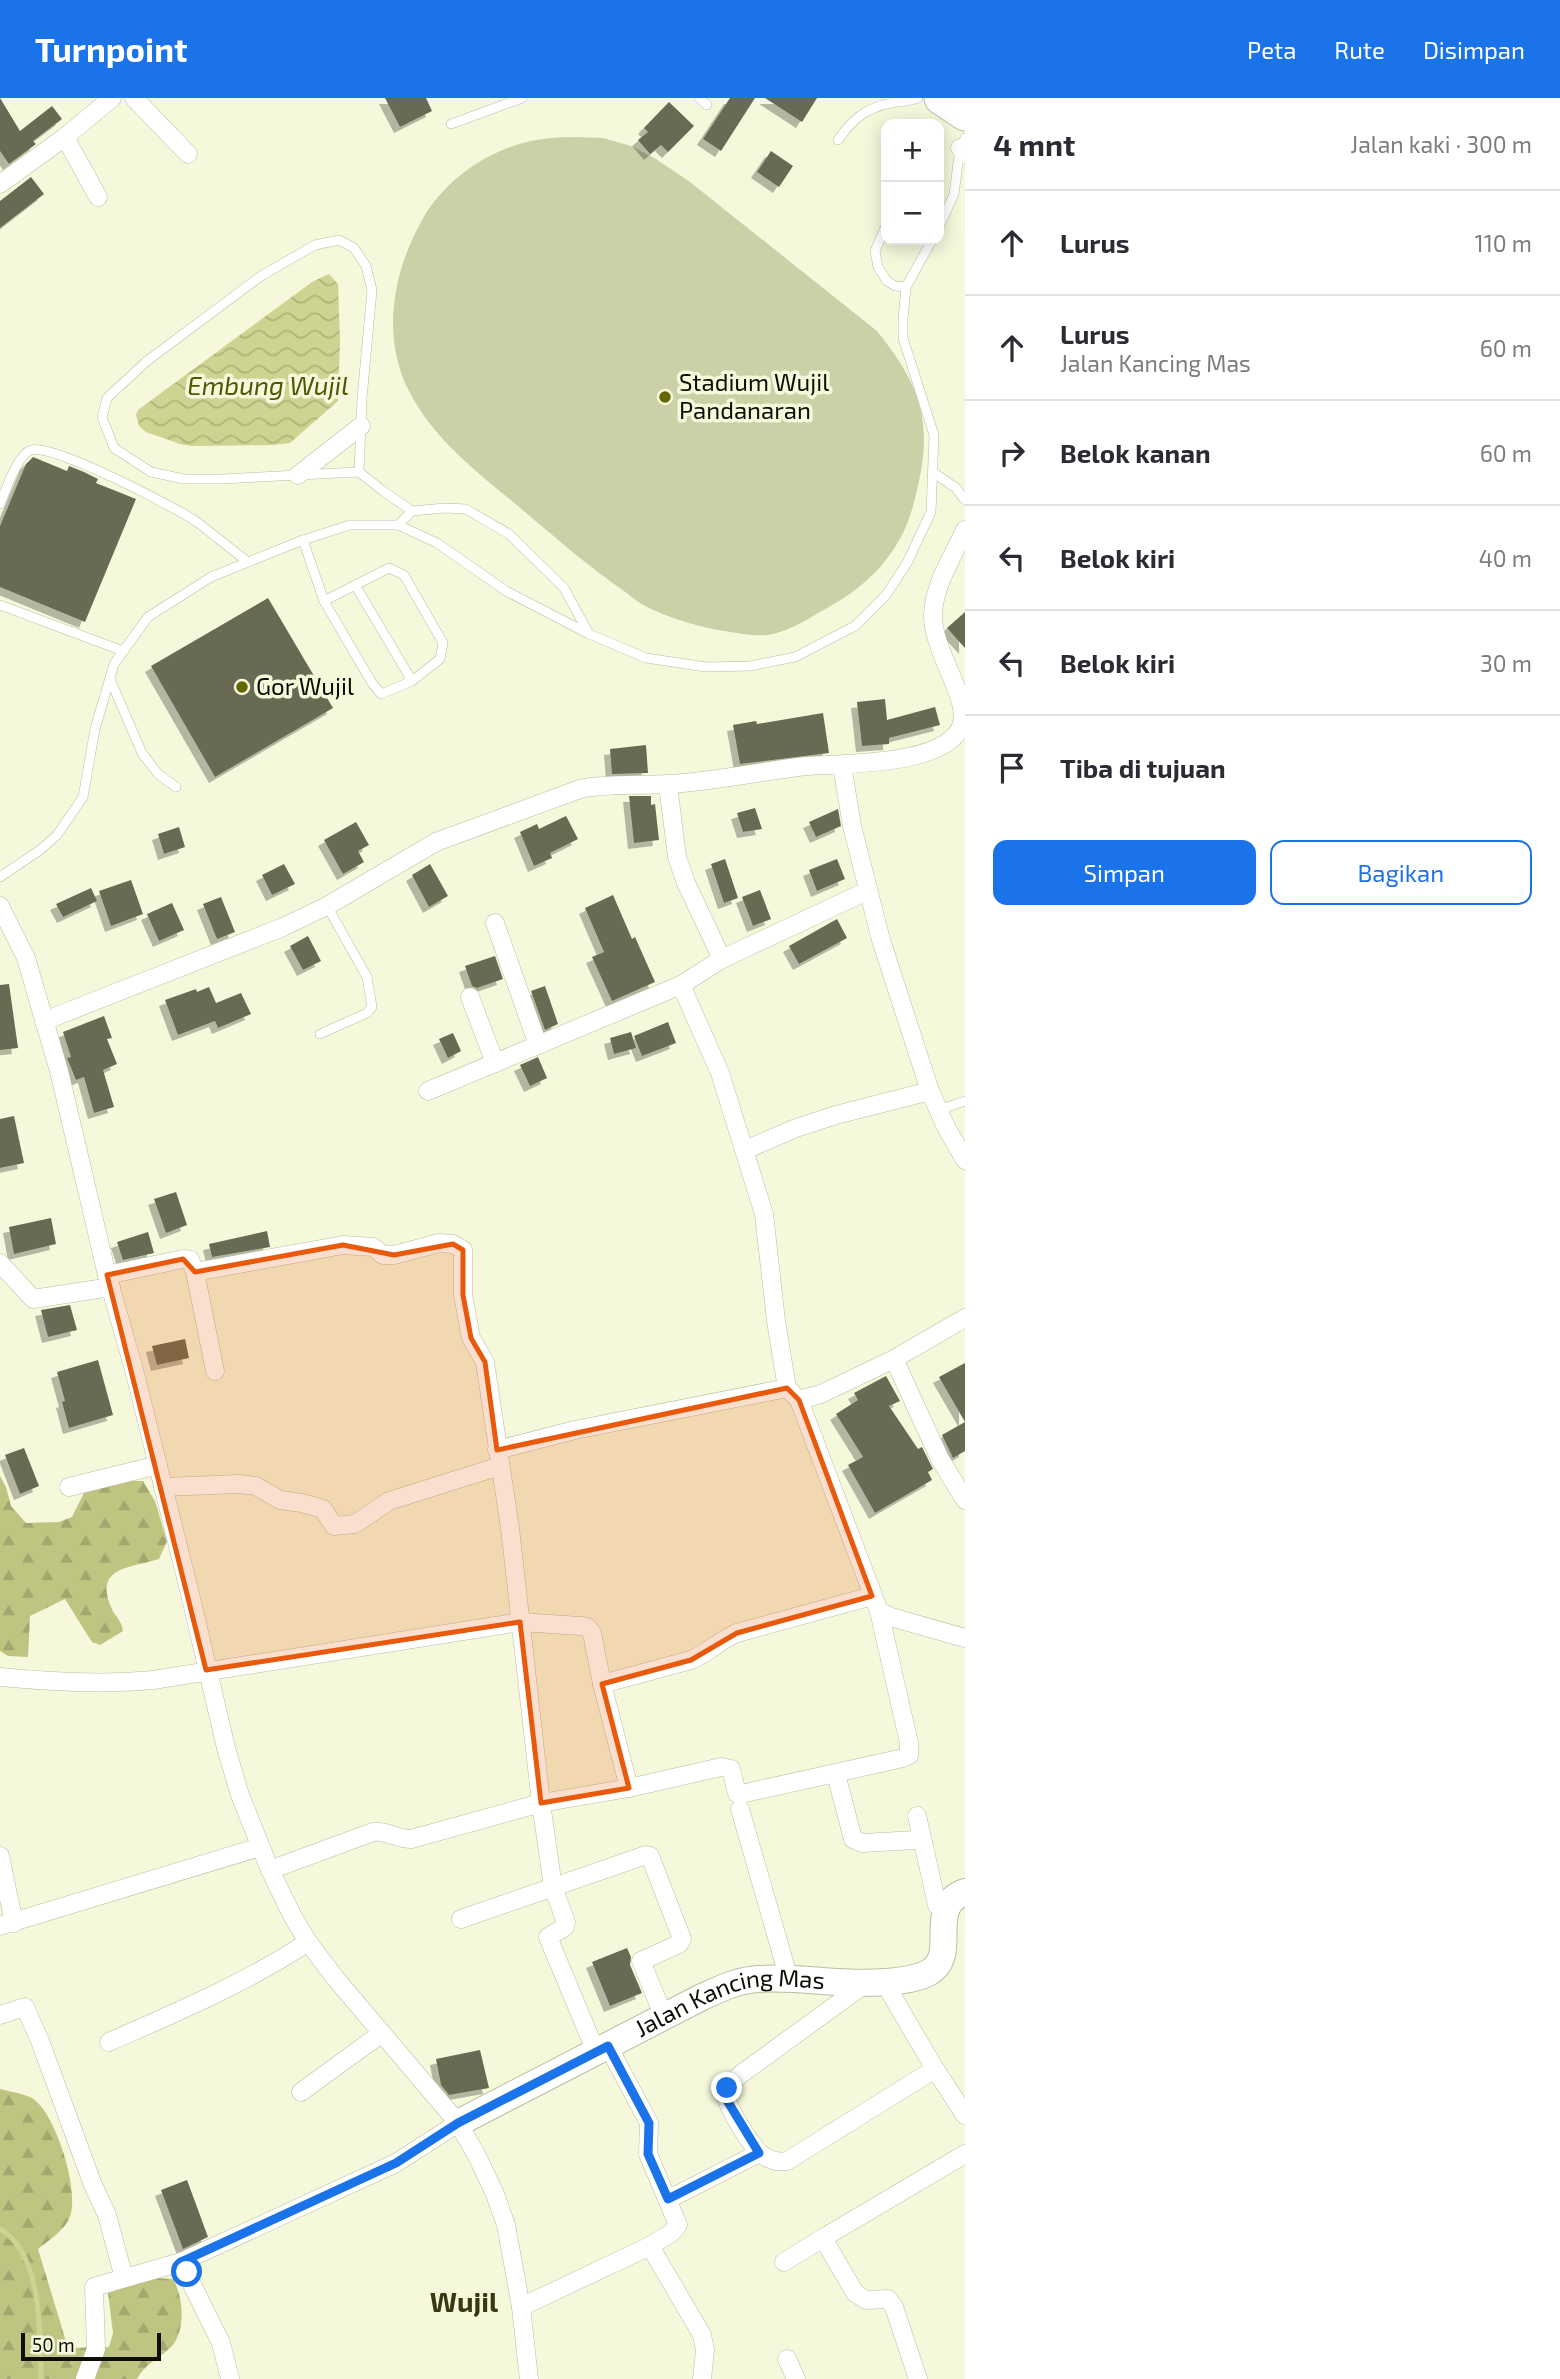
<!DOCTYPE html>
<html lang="id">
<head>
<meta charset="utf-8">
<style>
	:root { --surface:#fff; --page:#f2f2f3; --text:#2b2b33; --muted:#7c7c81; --line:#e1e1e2; --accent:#1a73e8 }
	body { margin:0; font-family:"Exo 2",sans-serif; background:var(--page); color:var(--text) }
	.controls { position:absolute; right:21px; top:21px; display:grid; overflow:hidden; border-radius:14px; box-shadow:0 4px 18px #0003 }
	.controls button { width:63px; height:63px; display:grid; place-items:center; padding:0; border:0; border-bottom:2px solid var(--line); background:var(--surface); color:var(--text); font:35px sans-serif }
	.scale { position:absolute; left:21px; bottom:18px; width:140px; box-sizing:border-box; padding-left:7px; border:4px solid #0d0e05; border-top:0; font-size:19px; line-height:24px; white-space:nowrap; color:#0d0e05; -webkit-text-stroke:5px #f5f8db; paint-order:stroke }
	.stop { position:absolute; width:21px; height:21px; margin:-16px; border:5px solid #1a73e8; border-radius:50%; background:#fff }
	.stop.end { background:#1a73e8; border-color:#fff; box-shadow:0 2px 7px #0008 }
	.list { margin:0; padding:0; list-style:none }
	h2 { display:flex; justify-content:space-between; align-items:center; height:91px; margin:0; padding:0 28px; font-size:30px }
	h2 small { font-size:23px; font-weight:400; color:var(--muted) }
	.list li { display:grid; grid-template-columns:46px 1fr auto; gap:21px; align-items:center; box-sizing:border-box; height:105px; padding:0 28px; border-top:2px solid var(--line) }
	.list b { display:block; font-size:26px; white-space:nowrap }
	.list p { margin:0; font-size:23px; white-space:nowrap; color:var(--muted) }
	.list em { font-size:23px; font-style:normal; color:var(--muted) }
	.actions { display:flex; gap:14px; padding:21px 28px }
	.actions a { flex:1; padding:16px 0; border:2px solid var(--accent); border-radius:14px; text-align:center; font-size:24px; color:var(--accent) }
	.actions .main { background:var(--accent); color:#fff }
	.icon { flex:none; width:38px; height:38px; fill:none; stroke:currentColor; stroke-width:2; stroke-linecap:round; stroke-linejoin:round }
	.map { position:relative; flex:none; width:965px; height:2281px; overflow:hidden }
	header { display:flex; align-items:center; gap:42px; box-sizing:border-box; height:98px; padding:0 35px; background:var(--accent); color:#fff }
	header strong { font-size:33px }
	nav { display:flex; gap:38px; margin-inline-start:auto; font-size:24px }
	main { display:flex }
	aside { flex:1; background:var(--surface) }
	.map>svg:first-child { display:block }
</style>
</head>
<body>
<header>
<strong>Turnpoint</strong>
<nav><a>Peta</a><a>Rute</a><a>Disimpan</a></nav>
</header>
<main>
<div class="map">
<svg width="965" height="2281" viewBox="0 0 965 2281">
	<defs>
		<pattern id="forest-firs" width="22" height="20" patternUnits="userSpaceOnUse" patternTransform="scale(1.75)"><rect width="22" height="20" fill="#bfc481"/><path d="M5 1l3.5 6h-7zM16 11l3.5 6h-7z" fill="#a3a76e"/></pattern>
		<pattern id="water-waves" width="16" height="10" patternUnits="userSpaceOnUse" patternTransform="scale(1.75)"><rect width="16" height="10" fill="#cdd390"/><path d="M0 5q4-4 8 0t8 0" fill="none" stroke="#afb47b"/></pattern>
		<filter id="shadow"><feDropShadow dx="-6" dy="6" stdDeviation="0" flood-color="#0004"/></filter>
	</defs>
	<rect width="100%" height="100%" fill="#f5f8db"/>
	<g fill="url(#forest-firs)">
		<path d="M0,1378L6,1389L11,1408L26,1425L59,1424L72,1419L84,1395L125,1383H143L155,1403L167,1443L159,1461C130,1470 94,1469 111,1509C114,1518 122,1522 123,1533L100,1547L92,1544L65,1501L30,1518L28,1559L8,1558L0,1553Z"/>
		<path d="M0,1991C10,1994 29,1996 36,2003C57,2021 81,2096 69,2121C64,2132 48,2143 38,2151L68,2250L109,2249L113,2235L108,2195L154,2180L173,2181C184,2199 186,2235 170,2250C158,2261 145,2266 137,2281H0Z"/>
	</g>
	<path fill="#ccd0a6" d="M578,39L603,40L631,48L656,61L690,84L877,233C917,283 933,319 919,383C915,402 911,418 903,435C886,469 860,492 827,510C811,519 791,532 773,536C760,539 743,536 730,534C703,530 674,522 649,510C640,506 632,499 624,493C589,469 557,441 525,414C480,376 431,341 406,287C382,233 394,173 421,124C441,86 482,56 523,45C541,40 559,39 578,39Z"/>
	<polygon fill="url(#water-waves)" points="329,176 338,186 340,243 338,303 290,345 272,347 191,348 180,346 146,334 139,328 136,317 138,312 312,184"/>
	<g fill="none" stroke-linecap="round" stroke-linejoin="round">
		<path stroke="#cdd390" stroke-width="5" d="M0,2131C43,2156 40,2236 41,2281"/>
	</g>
	<g fill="#686b52" filter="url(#shadow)">
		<polygon points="0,0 20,33 52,8 62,21 33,43 36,46 9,66 0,53"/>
		<polygon points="385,0 426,0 432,13 400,29"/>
		<polygon points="730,0 755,0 721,53 703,41"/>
		<polygon points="765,0 817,0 802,24"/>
		<polygon points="669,4 694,28 668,54 661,47 650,56 638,42 648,34 644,30"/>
		<polygon points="771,53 793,68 779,89 757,74"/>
		<polygon points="31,79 44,96 0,130 0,103"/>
		<polygon points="33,359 67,373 69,368 84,374 98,381 96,385 136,401 85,524 0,489 0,428 26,366"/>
		<polygon points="268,500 333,610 215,679 151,568"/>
		<polygon points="965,514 965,550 947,530"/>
		<polygon points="885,601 887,622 935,609 940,627 889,640 889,646 862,648 857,604"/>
		<polygon points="823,615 829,655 740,666 733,627 756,623 757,626"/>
		<polygon points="646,647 648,675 612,676 610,651"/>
		<polygon points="629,698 651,698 651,707 655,706 659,742 634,745"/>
		<polygon points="755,710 762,731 743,734 737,715"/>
		<polygon points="838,711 841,728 816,739 809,724"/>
		<polygon points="566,718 578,741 550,755 552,760 534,768 520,734 537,726 539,731"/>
		<polygon points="356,724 369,747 358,753 364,764 343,776 324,742"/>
		<polygon points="179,729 185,749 164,756 158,736"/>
		<polygon points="725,761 738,800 724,805 711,766"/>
		<polygon points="837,761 845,781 817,793 809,772"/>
		<polygon points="284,766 295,786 272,797 262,777"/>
		<polygon points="430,766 448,798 429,809 412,777"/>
		<polygon points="131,782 143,816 111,828 99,793"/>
		<polygon points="91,790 97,803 63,819 56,806"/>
		<polygon points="760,792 771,821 753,828 742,799"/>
		<polygon points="613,797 632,841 635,839 655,884 612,903 592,859 604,854 585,810"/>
		<polygon points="221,799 235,834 217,841 203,806"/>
		<polygon points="172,805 184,832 159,843 147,816"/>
		<polygon points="837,821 847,840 799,866 789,848"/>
		<polygon points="308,838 321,863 303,872 290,848"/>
		<polygon points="495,858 503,881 477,890 472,888 465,868"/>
		<polygon points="9,886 18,950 0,952 0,887"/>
		<polygon points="545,888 558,926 545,932 531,893"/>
		<polygon points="209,889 216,905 241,895 251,916 218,930 215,923 178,937 165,902 196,891 197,894"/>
		<polygon points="104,918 112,940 107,941 117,966 103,972 114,1009 94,1015 84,979 76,982 67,960 71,959 63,934"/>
		<polygon points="668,924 676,945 642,958 634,938"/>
		<polygon points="631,934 636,950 614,956 610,940"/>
		<polygon points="453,935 461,953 448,960 439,941"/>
		<polygon points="538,959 547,980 530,988 520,967"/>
		<polygon points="14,1018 24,1065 0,1070 0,1021"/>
		<polygon points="176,1094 187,1127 166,1135 154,1101"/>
		<polygon points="51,1120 56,1146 14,1156 9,1129"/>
		<polygon points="267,1133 270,1149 212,1159 209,1146"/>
		<polygon points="148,1134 154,1155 123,1162 117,1144"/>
		<polygon points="70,1207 77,1232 48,1239 41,1212"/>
		<polygon points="185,1241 189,1260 157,1267 152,1248"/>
		<polygon points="98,1262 113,1317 69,1330 62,1304 65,1303 57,1274"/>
		<polygon points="965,1265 965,1353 953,1360 942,1337 965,1324 939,1279"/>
		<polygon points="886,1278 900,1303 889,1308 918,1351 922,1349 933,1371 928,1374 932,1382 875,1415 848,1367 863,1359 836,1316 858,1302 854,1295"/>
		<polygon points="24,1350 39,1388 20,1396 5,1357"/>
		<polygon points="627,1850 631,1859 630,1867 642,1895 610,1908 592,1864"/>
		<polygon points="480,1952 489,1990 449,1997 441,1987 436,1961"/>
		<polygon points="187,2082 208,2139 183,2151 161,2092"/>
	</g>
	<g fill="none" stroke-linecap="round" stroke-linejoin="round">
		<g stroke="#babda1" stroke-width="10">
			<g id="lane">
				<polyline points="699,0 707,7"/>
				<polyline points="451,26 522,0"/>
				<path d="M838,42C852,22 865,10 891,5C900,3 908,4 918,0"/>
				<polyline points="886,128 875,153 878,169 887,183 895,188 906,189"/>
				<polyline points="939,129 954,96 960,50 965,40"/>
				<polyline points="359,374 362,300 372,192 366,168 354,150 339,142 315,147 261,178 147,263 107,300 102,319 114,350 151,374 184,381 222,381 359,374 383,393 412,413 445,410 466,411 509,436 564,490 589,536"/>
				<polyline points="934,375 956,390 965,402"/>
				<path d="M0,406C6,392 17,357 31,352C52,345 175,409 197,424C214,437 231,451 248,464"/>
				<polyline points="398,427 412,413"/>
				<polyline points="303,442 324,503"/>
				<polygon points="389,470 404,477 443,545 440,561 412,583 381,596 372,585 324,503"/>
				<polyline points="355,487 412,583"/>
				<polyline points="0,507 123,553"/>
				<polyline points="110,581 142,655 158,676 176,689"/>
				<polyline points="0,779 40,752 57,737 83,699 95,631 114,566 148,519 211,479 303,442 350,427 398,427 437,445 506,493 589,536 646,560 706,569 750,568 795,559 855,528 886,497 907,465 931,414 934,337 903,240 903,221 906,189 932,142"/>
				<polyline points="320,936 367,915 372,909 367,879 327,808"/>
				<polyline points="938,1012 965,1003"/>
			</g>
		</g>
		<g stroke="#babda1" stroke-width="19">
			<g id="street">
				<polyline points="134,0 188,56"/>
				<polyline points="65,39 98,99"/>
				<polyline points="960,50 965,56"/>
				<polyline points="0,86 65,39 112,0"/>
				<polyline points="298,377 361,328"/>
				<polyline points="842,667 852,728 881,842 930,993 946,1029 965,1062"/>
				<polyline points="668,687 677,759 686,785 722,861"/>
				<polyline points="867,793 722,861 681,887 720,975 764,1116 776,1223 787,1290 799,1302 821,1296 894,1261 965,1220"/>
				<polyline points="0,808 26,860 59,973 107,1177 133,1268 191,1500 226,1650 240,1697 270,1772 293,1819 308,1844 336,1881 458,2025 476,2056 495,2096 506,2127 521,2209 529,2281"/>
				<polyline points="495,825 538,947"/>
				<polyline points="470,899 495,965"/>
				<path d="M44,923L283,829L327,808L436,744L580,691C610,685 640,688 670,686C716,683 761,673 807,668C844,665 952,669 963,623C965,592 932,551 933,516C934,487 953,458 965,432"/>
				<polyline points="428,993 681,887"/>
				<polyline points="745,1052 796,1030 836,1017 930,993"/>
				<polyline points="0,1165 33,1201 111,1189"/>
				<polyline points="195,1174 343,1147 373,1149 383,1157 394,1157 439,1145 453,1146 463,1152 463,1197 471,1240 485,1264 510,1430 541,1705 553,1789 566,1824 565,1829 548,1839 596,1954"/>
				<polyline points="107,1177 183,1161 190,1162 195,1174 215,1273"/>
				<polyline points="894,1261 940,1361 965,1402"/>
				<polyline points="799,1302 879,1513 891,1519 965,1540"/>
				<polyline points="497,1352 575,1332 787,1290"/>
				<polyline points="69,1389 158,1367"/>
				<polyline points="163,1389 239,1386 256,1388 280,1402 302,1405 323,1411 334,1428 355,1426 389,1403 500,1368"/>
				<path d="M0,1579C51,1584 102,1587 153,1582L520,1524L580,1528L587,1529L592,1535L602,1586L629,1690"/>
				<path d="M602,1586L691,1562C708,1555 720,1542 737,1535L872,1498"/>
				<polyline points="836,1676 853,1741 862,1745 917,1742 923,1744 937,1807 946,1809"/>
				<polyline points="740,1711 789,1881"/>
				<polyline points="917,1718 923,1744"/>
				<polyline points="0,1758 14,1825"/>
				<path d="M270,1772L373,1734C386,1732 397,1741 411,1741L541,1705L629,1690L721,1669L731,1671L737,1695L741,1696L903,1660L909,1657V1645L879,1513"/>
				<polyline points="461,1821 646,1757 650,1758 682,1841 679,1846 641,1863 664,1919"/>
				<polyline points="0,1828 260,1749"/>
				<polyline points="884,1884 935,1971 965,2017"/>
				<polyline points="0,1917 25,1909 40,1943 93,2087 107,2117 124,2180"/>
				<path d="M109,1944C177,1914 246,1885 308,1844"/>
				<polyline points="608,1948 649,2025 648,2056 678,2127 671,2135 650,2148"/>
				<polyline points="301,1994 382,1935"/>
				<path d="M759,2055C768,2061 776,2065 787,2063L935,1971"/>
				<path d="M669,2101L759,2055C750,2044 724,2007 726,1993C728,1986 736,1981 741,1976L865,1886"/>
				<polyline points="784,2164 823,2140"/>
				<polyline points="521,2209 650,2148 702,2237 705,2252 702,2281"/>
				<polyline points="787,2261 796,2281"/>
				<polyline points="85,2281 96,2251 94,2189 181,2164"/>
				<polyline points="230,2281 221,2245 181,2164 396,2065 458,2025"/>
				<polyline points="918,2281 894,2209 888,2201 866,2202 855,2195 823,2140 965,2056"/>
			</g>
		</g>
		<g stroke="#babda1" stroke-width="28">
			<g id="secondary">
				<path id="s1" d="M458,2025L702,1899C720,1891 738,1882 758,1881C801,1878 842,1888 886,1884C900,1883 916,1881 928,1875C961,1858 924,1809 965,1794"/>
			</g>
		</g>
		<g stroke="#babda1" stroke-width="35">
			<polyline id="highway" points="941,0 965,16"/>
		</g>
		<use href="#lane" stroke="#fff" stroke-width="9"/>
		<use href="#street" stroke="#fff" stroke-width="18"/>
		<use href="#secondary" stroke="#fff" stroke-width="26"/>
		<use href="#highway" stroke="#fff" stroke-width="33"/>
	</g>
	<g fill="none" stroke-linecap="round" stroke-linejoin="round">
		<polyline stroke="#1a73e8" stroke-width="9" points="187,2174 181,2164 396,2065 458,2025 608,1948 649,2025 648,2056 668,2101 759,2055 728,2004 727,1990"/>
	</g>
	<path fill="#e8590c" fill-opacity="0.2" stroke="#e8590c" stroke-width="5" stroke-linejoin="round" d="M453,1146L463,1152V1197L471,1240L485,1264L497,1352L787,1290L799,1302L872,1498L737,1535L691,1562L602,1586L629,1690L541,1705L520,1524L206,1572L107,1177L183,1161L195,1174L343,1147L394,1157Z"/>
	<g fill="#636602" stroke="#f5f8db" stroke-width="2.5">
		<circle cx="665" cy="299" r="7"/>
		<circle cx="242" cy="589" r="7"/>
	</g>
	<g text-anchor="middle" stroke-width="7" stroke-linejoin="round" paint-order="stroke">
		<g font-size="24" fill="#0d0e05" stroke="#f5f8db" text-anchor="start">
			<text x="679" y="293">Stadium Wujil<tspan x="679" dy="28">Pandanaran</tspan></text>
			<text x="256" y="597">Gor Wujil</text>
		</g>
		<g font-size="24" fill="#0d0e05" stroke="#f5f8db">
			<text dy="8" stroke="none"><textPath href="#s1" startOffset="301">Jalan Kancing Mas</textPath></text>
		</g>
		<g font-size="26" font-style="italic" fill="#535504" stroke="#f5f8db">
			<text x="268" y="297">Embung Wujil</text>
		</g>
		<g font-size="28" font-weight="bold" fill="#373911" stroke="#f5f8db">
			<text x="464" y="2214">Wujil</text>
		</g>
	</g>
</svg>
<div class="controls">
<button>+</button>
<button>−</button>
</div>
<div class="scale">50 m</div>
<div class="stop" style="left:187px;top:2174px"></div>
<div class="stop end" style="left:727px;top:1990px"></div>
</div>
<aside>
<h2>4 mnt<small>Jalan kaki · 300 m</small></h2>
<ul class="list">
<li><svg class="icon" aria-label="ahead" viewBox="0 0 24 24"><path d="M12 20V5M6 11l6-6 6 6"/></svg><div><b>Lurus</b></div><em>110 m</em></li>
<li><svg class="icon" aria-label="ahead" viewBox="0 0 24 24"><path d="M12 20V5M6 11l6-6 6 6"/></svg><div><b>Lurus</b><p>Jalan Kancing Mas</p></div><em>60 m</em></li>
<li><svg class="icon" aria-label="right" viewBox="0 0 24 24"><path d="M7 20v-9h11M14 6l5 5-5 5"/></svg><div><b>Belok kanan</b></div><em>60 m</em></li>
<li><svg class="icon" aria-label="left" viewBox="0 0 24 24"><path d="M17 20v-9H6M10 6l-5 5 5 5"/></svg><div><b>Belok kiri</b></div><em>40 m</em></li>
<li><svg class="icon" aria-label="left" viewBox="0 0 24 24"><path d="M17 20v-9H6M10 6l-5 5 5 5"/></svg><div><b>Belok kiri</b></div><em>30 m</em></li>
<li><svg class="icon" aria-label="arrive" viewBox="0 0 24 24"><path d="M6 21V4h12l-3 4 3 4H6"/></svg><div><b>Tiba di tujuan</b></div></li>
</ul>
<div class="actions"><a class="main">Simpan</a><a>Bagikan</a></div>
</aside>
</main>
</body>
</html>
